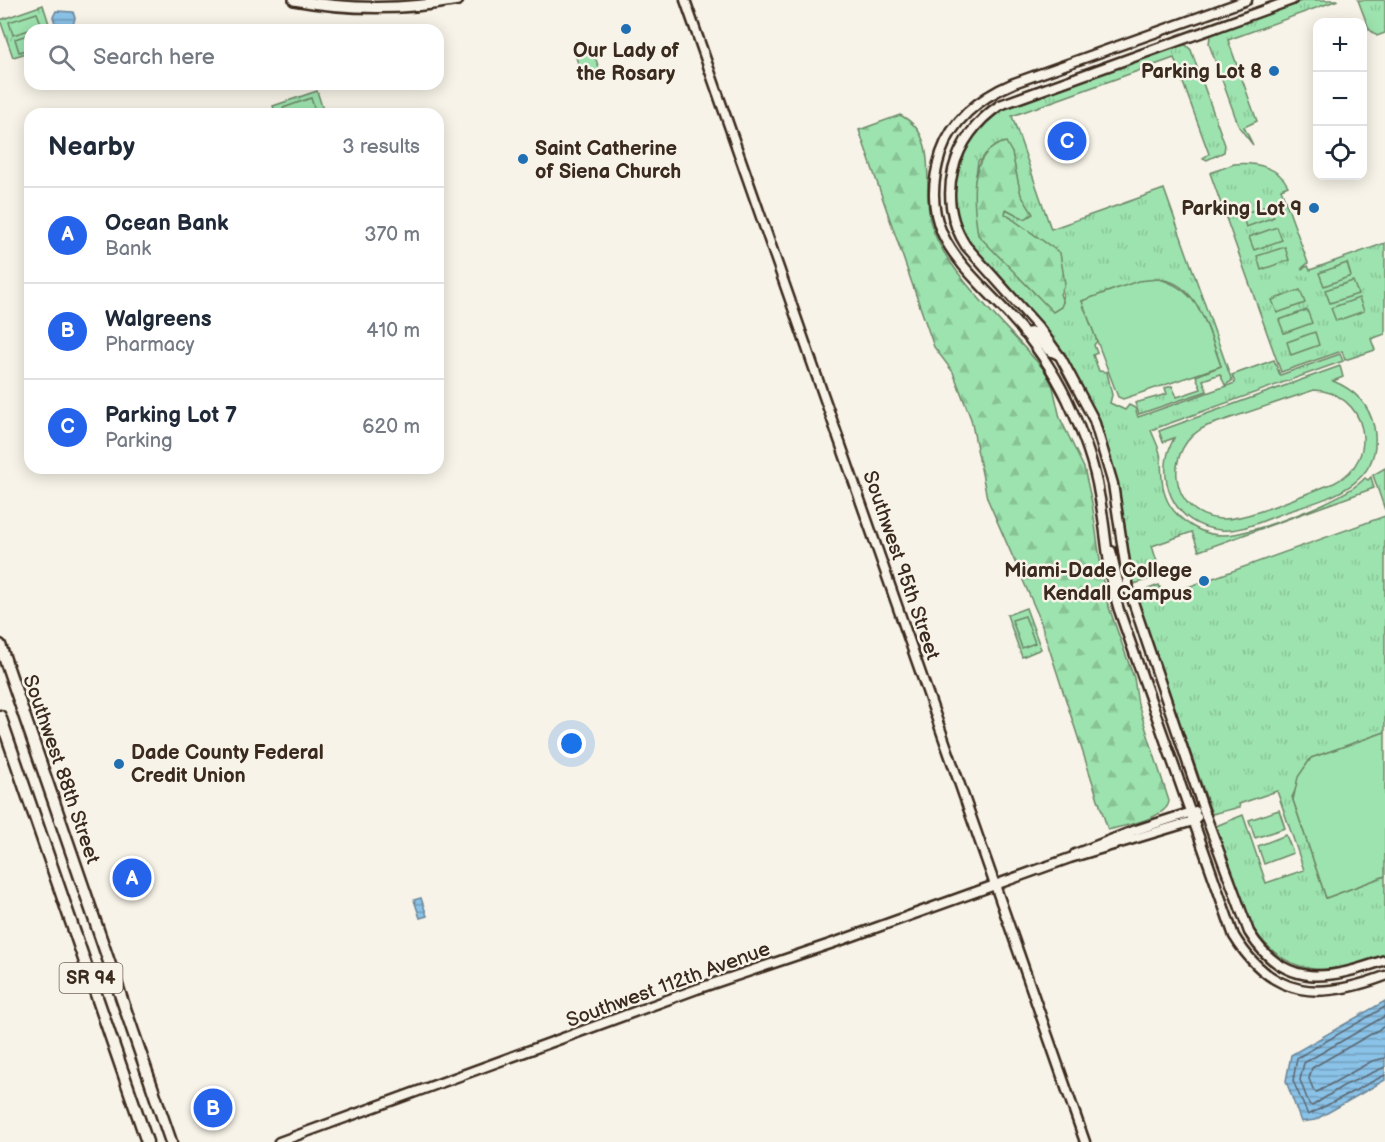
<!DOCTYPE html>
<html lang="en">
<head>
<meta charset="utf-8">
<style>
	:root { --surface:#fff; --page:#f2f2f3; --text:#1f2937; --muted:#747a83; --line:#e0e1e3; --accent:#2563eb }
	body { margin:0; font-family:"Balsamiq Sans",sans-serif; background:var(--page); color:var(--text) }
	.controls { position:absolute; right:18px; top:18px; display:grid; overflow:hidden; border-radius:12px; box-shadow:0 3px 15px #0003 }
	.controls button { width:54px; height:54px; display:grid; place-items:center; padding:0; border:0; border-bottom:2px solid var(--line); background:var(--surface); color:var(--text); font:30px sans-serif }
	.you { position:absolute; left:572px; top:744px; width:21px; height:21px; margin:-15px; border:4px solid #fff; border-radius:50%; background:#1a73e8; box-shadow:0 0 0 9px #1a73e833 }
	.badge { display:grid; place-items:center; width:39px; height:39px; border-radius:50%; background:var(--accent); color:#fff; font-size:20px; font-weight:700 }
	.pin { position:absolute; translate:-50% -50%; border:3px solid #fff; box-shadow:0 2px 6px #0006 }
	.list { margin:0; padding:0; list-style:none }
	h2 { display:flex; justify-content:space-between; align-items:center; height:78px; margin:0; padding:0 24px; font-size:26px }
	h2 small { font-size:20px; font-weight:400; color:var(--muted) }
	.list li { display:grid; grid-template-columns:39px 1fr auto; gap:18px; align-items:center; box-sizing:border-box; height:96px; padding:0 24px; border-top:2px solid var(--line) }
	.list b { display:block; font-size:22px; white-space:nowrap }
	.list p { margin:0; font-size:20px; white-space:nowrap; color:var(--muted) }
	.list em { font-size:20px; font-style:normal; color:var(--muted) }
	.icon { flex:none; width:33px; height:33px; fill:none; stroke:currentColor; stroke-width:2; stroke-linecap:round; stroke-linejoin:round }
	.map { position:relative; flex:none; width:1385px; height:1142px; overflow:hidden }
	.search { position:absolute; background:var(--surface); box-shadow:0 3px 15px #0003; left:24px; top:24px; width:420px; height:66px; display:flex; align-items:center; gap:15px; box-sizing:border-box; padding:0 21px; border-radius:18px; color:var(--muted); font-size:22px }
	.panel { position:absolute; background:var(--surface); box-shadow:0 3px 15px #0003; left:24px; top:108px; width:420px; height:366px; border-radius:18px }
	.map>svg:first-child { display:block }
</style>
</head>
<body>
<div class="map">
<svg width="1385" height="1142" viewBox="0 0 1385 1142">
	<defs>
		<pattern id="grass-tufts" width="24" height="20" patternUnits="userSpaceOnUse" patternTransform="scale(1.5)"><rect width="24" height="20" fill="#9de3af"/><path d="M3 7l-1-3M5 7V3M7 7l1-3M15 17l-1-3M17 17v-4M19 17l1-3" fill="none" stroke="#88c396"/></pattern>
		<pattern id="forest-firs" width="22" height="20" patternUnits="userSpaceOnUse" patternTransform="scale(1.5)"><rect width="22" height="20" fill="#9de3af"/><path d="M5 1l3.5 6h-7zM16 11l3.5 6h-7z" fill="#88c396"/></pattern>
		<pattern id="water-rules" width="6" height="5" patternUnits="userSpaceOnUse" patternTransform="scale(1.5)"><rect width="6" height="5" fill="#8ac2e8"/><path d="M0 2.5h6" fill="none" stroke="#729ebb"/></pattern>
	</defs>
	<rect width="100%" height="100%" fill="#f7f3e8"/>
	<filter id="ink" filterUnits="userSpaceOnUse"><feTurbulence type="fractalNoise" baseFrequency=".0167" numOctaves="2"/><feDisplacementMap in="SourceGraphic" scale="12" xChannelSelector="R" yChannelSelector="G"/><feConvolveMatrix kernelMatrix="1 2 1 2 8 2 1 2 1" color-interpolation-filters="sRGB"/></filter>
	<g filter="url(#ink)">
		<g fill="url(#grass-tufts)" stroke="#6c8666" stroke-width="1.5" fill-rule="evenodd">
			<polygon points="1305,0 1338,0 1228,40 1257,121 1244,127 1253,145 1239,127 1209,44 1210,36 1240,22"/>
			<polygon points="1358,0 1385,0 1385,33 1377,36 1369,29"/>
			<polygon points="43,5 51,30 30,30 30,52 13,57 0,20"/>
			<path d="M1179,45H1186L1191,50L1225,145L1224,152L1207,160L1203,158L1209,154L1174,58L1012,116L1051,229L1164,189L1232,381L1225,385L1220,374L1203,380L1207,391L1139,414L1135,403L1167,394L1165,388L1172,386L1177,397L1201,389L1196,376L1221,366C1209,333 1197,273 1150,280C1127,283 1104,294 1082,301L1097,341L1094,345L1097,353L1093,355L1099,371L1107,372L1112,395L1110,403L1125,410L1129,405L1135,408L1138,417L1235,383L1232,375L1274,360L1280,375L1340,354L1343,361L1151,430C1154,439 1161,450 1161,460C1162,480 1161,495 1174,511C1186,525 1204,535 1222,535C1250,536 1347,499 1365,478L1368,480L1371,477L1374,488L1199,551L1192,532L1152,546L1158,565L1153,567L1156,577L1134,584L1117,480L1090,402L1068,361L1044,326L966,240C942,189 955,145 999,111ZM1012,153L1025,219L1006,209L1005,214L1060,254L1063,302L1053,311L978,234L975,183L978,161Z"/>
			<polygon points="317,91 324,113 276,114 273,106"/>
			<path d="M1234,164C1255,162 1279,167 1288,186L1281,189L1308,263L1301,269L1308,266L1310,270L1385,243V334L1371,339L1375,350L1345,360L1342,351L1281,372L1210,173Z"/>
			<polygon points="1385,468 1385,510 1373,475"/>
			<path d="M1385,516V732L1311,758L1292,797L1326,898L1385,876V955C1329,976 1286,980 1250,924L1216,826L1243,815L1266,883L1304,870L1277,791L1239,804L1240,807L1212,814L1135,594L1159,585L1163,596Z"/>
			<polygon points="1026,608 1041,649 1022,657 1007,615"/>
		</g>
		<g fill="url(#forest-firs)" stroke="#6c8666" stroke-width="1.5">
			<path d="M900,115C942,136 921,188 931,224C944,271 1013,332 1046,372L1053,387L1060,418L1084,468L1092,503L1105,596L1134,678L1138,704L1169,801C1168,818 1123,826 1108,830L1039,617L987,498L971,419L953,372L934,347L859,130Z"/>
			<path d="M1006,142L1012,153L1021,195L1033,214L1025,219L1006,209L1005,214L1060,253L1065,284L1060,294L1063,302L1061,307L1053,312L978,235C973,203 966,151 1006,142Z"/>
		</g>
		<g fill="#9de3af" stroke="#6c8666" stroke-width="1.5" fill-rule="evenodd">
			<polygon points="37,13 42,26 13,35 9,22"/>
			<polygon points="30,34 30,49 19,52 15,39"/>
			<polygon points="592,48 602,77 584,82 575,54"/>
			<polygon points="311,98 315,111 306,114 285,114 283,108"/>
			<polygon points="1270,205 1274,217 1246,227 1242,214"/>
			<polygon points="1277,227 1282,240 1254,250 1249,237"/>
			<polygon points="1285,247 1289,260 1261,270 1257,256"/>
			<polygon points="1347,263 1351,276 1324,286 1319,273"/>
			<path d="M1158,279C1202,289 1207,329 1221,366L1123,399L1118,397L1082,301L1138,281Z"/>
			<polygon points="1353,281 1358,294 1330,303 1325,290"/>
			<polygon points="1300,290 1305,303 1277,313 1272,300"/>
			<polygon points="1359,298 1364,311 1336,321 1331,308"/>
			<polygon points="1307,310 1312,323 1284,333 1279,320"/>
			<polygon points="1315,332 1319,345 1291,355 1287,342"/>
			<path d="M1340,366L1343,377L1333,381C1353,389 1369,404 1374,427C1385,487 1324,499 1281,514C1262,521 1241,532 1220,530C1173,526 1153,477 1174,438L1163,442L1159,431ZM1314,390C1367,392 1382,460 1334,483C1306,493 1247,521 1220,519C1168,515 1162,446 1207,426Z"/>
			<polygon points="1025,616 1035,643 1022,648 1012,620"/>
			<polygon points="1385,732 1385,876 1326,898 1293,800 1298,777 1311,758"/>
			<polygon points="1279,810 1285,828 1255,838 1249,820"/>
			<polygon points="1286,835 1293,853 1264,864 1258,846"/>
		</g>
		<g fill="url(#water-rules)" stroke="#6a8597" stroke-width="1.5">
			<polygon points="56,11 73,12 75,18 73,25 55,23 53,17"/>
			<polygon points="421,898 427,916 420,918 414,900"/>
			<polygon points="1385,1001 1385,1080 1315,1120 1301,1122 1286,1081 1291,1055"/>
		</g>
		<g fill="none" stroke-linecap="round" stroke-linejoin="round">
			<g stroke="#5b676f" stroke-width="1.5">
				<polyline points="1385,1007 1297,1058 1293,1081 1308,1115 1385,1075"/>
				<polyline points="1385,1016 1304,1063 1300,1080 1309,1104 1312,1106 1343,1086 1385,1067"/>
				<polyline points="1385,1026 1312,1068 1309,1079 1314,1091 1317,1092 1372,1061 1385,1058"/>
			</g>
			<g stroke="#3b2a1e" stroke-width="13">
				<g id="tertiary">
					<polyline points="685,0 1085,1142"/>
					<path d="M1247,0L1014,83C981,97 953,118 941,153C915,233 964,265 1011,317C1033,341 1053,370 1067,399C1081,429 1094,461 1099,494C1107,533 1107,572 1119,610L1234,936C1273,1000 1321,1000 1385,976"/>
					<path d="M1292,0L1000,105C953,136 934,197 966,246L1040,329L1061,358L1094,420L1113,484L1129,590L1204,811L1249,932C1285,991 1331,979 1385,960"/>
					<polyline points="1024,333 1033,332 1048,350 1057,354"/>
					<polyline points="1111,551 1119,586 1129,590"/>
					<polyline points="1075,854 1133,831 1195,811"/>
					<polyline points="279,1142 697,989 839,941 1070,858 1193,821 1197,817"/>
				</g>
			</g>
			<g stroke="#3b2a1e" stroke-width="14">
				<path id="secondary" d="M294,0C349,10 404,10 458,0"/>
			</g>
			<g stroke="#3b2a1e" stroke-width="15">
				<g id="primary">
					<polyline points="0,645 171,1142"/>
					<polyline points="0,716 147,1142"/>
				</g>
			</g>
			<use href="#tertiary" stroke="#f7f3e8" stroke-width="8"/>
			<use href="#secondary" stroke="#f7f3e8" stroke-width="9"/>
			<use href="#primary" stroke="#f7f3e8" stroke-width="10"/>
		</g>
	</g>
	<g fill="#1f6fb2" stroke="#f7f3e8" stroke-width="2">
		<circle cx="626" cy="29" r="6"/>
		<circle cx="1274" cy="71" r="6"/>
		<circle cx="523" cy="159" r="6"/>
		<circle cx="1314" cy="208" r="6"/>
		<circle cx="1204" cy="581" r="6"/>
		<circle cx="119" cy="764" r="6"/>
	</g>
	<g text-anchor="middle" stroke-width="5" stroke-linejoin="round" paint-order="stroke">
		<rect fill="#f7f3e8" stroke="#73665b" stroke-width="1.5" x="59.5" y="963" width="63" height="30" rx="4.5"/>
		<g font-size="18" font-weight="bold" fill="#3b2a1e">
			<text x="91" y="984">SR 94</text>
		</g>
		<g font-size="20" font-weight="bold" fill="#3b2a1e" stroke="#f7f3e8" text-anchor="end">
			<text x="626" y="57" text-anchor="middle">Our Lady of<tspan x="626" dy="23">the Rosary</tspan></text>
			<text x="1262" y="78">Parking Lot 8</text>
			<text x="535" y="155" text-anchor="start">Saint Catherine<tspan x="535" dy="23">of Siena Church</tspan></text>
			<text x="1302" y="215">Parking Lot 9</text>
			<text x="1192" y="577">Miami-Dade College<tspan x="1192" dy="23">Kendall Campus</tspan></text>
			<text x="131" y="759" text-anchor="start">Dade County Federal<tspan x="131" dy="23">Credit Union</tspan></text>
		</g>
		<g font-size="20" fill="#3b2a1e" stroke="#f7f3e8">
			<text transform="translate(902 565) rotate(71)" y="7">Southwest 95th Street</text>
			<text transform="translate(62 769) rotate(71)" y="7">Southwest 88th Street</text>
			<text transform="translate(668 984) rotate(-20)" y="7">Southwest 112th Avenue</text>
		</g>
	</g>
</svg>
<div class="controls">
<button>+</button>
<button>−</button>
<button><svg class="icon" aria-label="locate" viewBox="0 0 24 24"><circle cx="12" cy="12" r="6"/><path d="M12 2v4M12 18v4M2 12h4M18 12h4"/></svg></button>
</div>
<div class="you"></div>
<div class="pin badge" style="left:132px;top:878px">A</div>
<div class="pin badge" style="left:213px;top:1108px">B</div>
<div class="pin badge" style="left:1067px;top:141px">C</div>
<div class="search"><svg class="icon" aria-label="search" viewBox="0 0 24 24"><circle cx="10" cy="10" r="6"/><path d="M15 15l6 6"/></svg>Search here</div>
<section class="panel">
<h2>Nearby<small>3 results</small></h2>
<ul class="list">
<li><span class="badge">A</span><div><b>Ocean Bank</b><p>Bank</p></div><em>370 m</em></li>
<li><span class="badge">B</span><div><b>Walgreens</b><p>Pharmacy</p></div><em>410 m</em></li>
<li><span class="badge">C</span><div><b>Parking Lot 7</b><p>Parking</p></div><em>620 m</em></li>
</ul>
</section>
</div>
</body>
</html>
